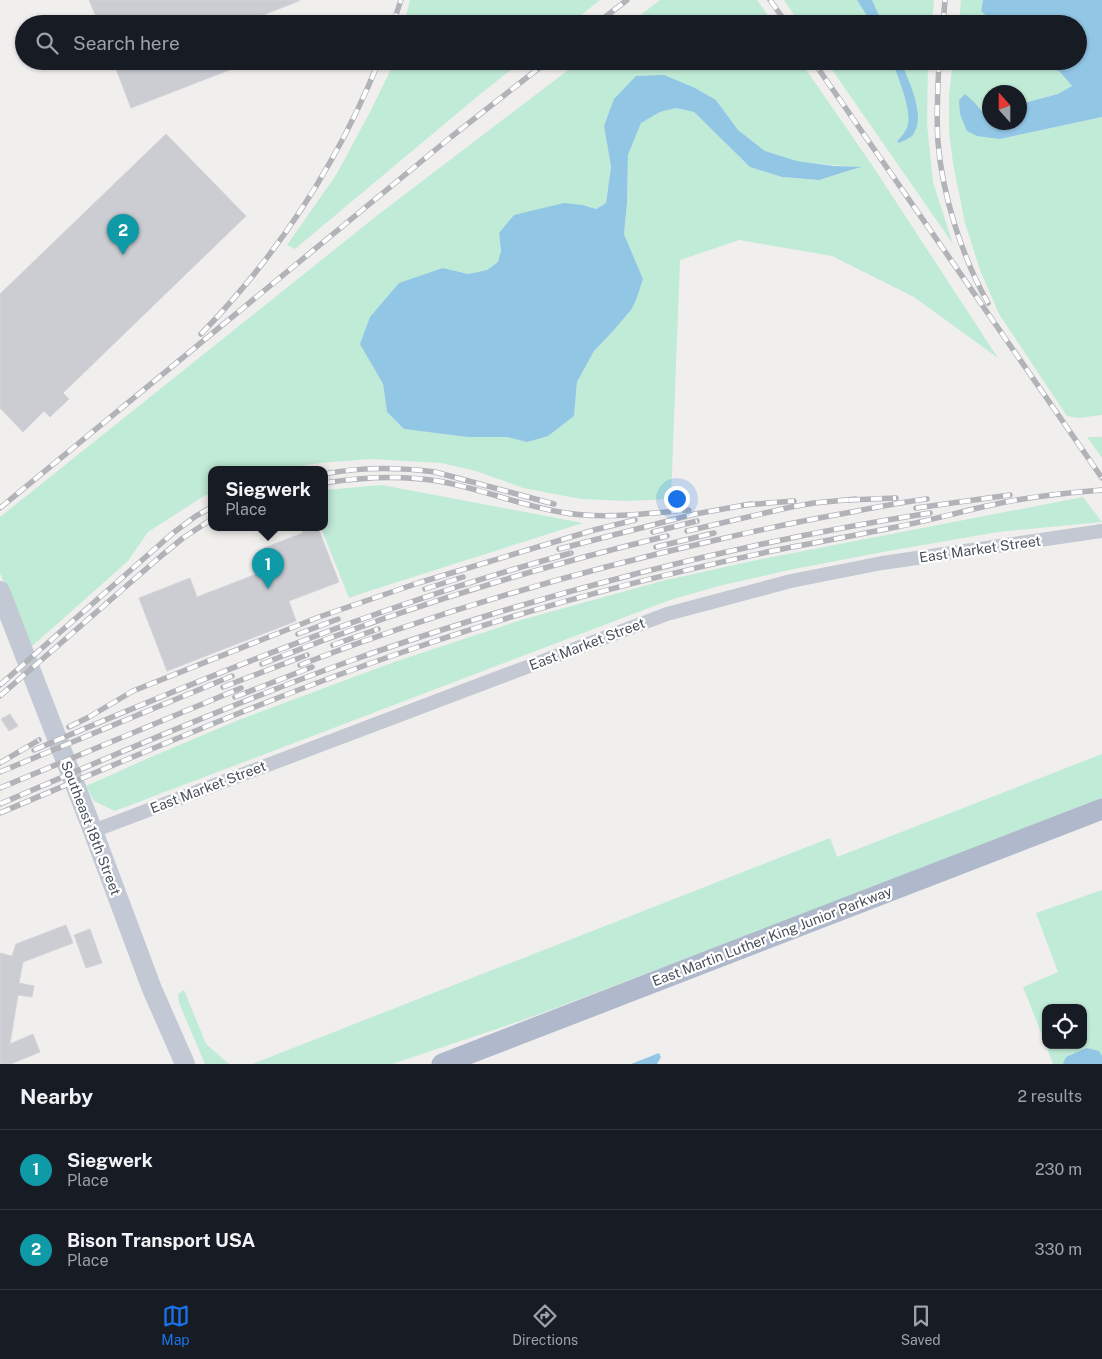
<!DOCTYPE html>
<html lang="en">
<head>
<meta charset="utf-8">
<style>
	:root { --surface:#171b24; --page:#242831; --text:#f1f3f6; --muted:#9ea1a6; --line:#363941; --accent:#1a73e8 }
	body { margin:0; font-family:"Public Sans",sans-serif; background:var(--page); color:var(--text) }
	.controls { position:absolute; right:15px; bottom:15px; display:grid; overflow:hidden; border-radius:10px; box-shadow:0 1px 4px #0004 }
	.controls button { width:45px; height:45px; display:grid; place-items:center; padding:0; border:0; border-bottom:1px solid var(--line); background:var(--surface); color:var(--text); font:25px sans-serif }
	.compass { position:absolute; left:982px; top:85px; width:45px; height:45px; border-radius:50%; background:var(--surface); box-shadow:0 1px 4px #0004; rotate:339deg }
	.you { position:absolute; left:676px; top:498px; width:18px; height:18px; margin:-12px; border:4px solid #fff; border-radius:50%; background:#1a73e8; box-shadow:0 0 0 8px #1a73e833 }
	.badge { display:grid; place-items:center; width:32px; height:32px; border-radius:50%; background:var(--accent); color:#fff; font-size:16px; font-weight:700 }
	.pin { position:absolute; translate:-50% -41px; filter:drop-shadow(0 1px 2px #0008) }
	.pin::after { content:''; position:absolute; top:26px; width:18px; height:15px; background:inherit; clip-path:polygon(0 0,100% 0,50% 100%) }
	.popup { position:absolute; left:208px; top:466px; width:120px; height:65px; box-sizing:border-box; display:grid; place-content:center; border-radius:10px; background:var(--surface); filter:drop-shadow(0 1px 4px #0005); font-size:16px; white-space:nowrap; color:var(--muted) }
	.popup b { font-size:19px; color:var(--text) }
	.popup::after { content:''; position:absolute; left:50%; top:100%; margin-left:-10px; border:10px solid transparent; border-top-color:var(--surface) }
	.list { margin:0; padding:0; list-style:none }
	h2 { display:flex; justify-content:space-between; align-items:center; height:65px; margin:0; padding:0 20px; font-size:21px }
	h2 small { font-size:16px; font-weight:400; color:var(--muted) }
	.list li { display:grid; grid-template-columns:32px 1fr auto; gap:15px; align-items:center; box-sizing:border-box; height:80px; padding:0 20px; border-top:1px solid var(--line) }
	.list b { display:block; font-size:19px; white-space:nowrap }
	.list p { margin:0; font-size:16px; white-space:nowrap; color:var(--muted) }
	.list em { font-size:16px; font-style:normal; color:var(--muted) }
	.icon { flex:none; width:28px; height:28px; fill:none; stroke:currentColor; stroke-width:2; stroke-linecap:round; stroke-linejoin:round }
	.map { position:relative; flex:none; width:1102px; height:1064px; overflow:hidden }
	.search { position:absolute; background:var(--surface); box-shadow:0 1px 4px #0004; left:15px; right:15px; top:15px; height:55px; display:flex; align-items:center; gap:12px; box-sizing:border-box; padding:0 18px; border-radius:28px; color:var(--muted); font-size:19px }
	.sheet { height:225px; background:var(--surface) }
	nav { display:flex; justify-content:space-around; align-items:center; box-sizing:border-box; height:70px; border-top:1px solid var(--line); background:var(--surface); font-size:14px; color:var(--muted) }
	nav a { display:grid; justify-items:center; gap:2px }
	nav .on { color:var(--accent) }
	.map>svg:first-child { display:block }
</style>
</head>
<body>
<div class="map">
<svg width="1102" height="1064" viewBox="0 0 1102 1064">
	<rect width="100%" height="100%" fill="#f1efee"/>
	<g fill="#c0ebd7" fill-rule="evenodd">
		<polygon points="410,0 600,0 570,24 404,24"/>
		<polygon points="660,0 757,0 774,24 629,24"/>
		<polygon points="784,0 857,0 872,24 800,24"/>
		<polygon points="872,0 934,0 932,24 883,24"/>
		<polygon points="961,0 983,0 981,11 995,24 959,24"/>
		<polygon points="395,61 522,61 478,96 295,249 287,245 336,175 369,114"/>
		<path d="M580,61H800L872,165L998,358L914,297L832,256L739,240L680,260L671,499L627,501L581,499L523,488L476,471L441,463L371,459L319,463L279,470H212V493L204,496L148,532L128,561L30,648L0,573V517L379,214ZM695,88L716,100L738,130L765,151L797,161L859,168L819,180L782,177L750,167L694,112L676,108L660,112L641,123L628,155L627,203L624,234L643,279L631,310L614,330L594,351L577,382L574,416L528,442L507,437H467L404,429L387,412L383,384L370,362L443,268L468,274L487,270L498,262L501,251L499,233L583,205L596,209L606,203L611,167L604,126Z"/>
		<path d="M826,61H892C898,77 911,108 908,124C907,131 902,136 897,141L899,143L918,108L901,61H928L927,124L933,182L953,244Z"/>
		<polygon points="953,61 1024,61 1059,71 1072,86 1058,94 1020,104 1020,92 990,92 989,114 985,115 975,103 996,138 1000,139 1102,117 1102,415 1079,418 1067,416 999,314 980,270 965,223 953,163 949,131 949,95"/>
		<polygon points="1087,437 1102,437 1102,458"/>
		<polygon points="382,485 583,523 366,592 349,598 321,528 324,528 324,490"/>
		<polygon points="1083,497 1102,522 998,532 883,552 789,570 719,586 670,600 115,811 94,801 86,786 151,757 241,719 394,662 521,620 662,581 752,561"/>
		<polygon points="1102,754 1102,798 775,925 529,1018 392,1064 252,1064 830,838 837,857"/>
		<polygon points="1102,890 1102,1064 1053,1064 1046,1045 1083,1045 1083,1008 1046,1008 1046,1045 1023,987 1058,972 1036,913"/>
		<polygon points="184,990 206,1044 229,1064 205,1064 179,1003 178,994"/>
	</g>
	<g fill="#91c6e4">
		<polygon points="857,0 872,0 883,24 872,24"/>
		<polygon points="983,0 1102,0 1102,117 1000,139 977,136 967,131 960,114 959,100 965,94 975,103 985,115 989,114 990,122 1020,122 1020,104 1058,94 1072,86 1059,71 1024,61 1078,61 1078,24 995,24 981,11"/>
		<path d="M892,61H901C908,81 927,115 913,135C910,138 903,141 899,143L897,141C902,136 906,132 908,124C911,108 898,77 892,61Z"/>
		<polygon points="664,75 695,88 716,100 738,130 765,151 797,161 834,166 861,167 819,180 782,177 750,167 694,112 676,108 660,112 641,123 628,155 627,203 624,234 643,279 636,300 631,310 614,330 594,351 577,382 574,416 548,436 527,442 507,437 467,437 404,429 387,412 383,384 360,344 370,317 399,283 443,268 468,274 487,270 498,262 501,251 499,233 514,215 564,203 583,205 596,209 606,203 611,167 604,126 614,99 636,76"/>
		<polygon points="1087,1048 1099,1051 1102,1056 1102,1064 1063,1064 1066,1057"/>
		<polygon points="659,1053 661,1057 657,1064 631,1064"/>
	</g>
	<g fill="#cccdd2" stroke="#d3d4d9">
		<polygon points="89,0 299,0 299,1 240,24 99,24"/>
		<polygon points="113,61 249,61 250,62 131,108"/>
		<polygon points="166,134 246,216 63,393 69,399 50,417 44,411 23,432 0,408 0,294"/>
		<polygon points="301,528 318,528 339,582 289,601 296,621 167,671 139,598 190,578 197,597 272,568 264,548 303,533"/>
		<polygon points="10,714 18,726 9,731 1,719"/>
		<polygon points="66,925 73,943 23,962 19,983 34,986 32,997 18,995 10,1044 33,1034 40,1052 11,1064 0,1064 0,953 12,956 16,944"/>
		<polygon points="90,929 102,963 86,968 74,935"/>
	</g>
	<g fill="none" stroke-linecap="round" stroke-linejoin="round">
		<polyline stroke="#c3c8d2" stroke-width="14" points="93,831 667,614 791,581 882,563 1102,531"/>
		<polyline stroke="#c2c9d5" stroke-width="20" points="0,591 93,831 152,989 185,1064"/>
		<polyline stroke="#b0b9cb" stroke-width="21" points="442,1064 1102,809"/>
		<g stroke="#b1b3b8" stroke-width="5.5">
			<g id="rail">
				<polyline points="770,0 787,24"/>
				<polyline points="393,24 401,0"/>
				<polyline points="596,24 627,0"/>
				<polyline points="943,24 945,0"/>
				<polyline points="813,61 1102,478"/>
				<path d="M939,61C938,88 936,115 938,142C942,194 962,257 988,303"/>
				<path d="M201,334C278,255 338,162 379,61"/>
				<path d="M324,474C361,467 398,467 435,472L554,504"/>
				<path d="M324,483C362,477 400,475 438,481C479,488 519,505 560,512C603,520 647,513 689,510"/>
				<polyline points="849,500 896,498"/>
				<polyline points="744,505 794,501"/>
				<polyline points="0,508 451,137 548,61"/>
				<polyline points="916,508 1010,495"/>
				<polyline points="687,531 791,507 814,503 856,499"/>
				<polyline points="653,532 697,521"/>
				<polyline points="656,547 714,533"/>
				<polyline points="559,549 695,514 751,504"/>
				<polyline points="425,589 463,577"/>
				<polyline points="298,634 338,619"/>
				<polyline points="333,645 378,629"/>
				<path d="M262,664C394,611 530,569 667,536"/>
				<path d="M300,665C434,613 572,573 712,541C759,530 805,520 852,512C877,507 902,502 927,499"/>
				<polyline points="0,685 173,533 196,516 212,507"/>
				<polyline points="223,687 307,655"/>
				<polyline points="0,696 161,556 183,538 212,519"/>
				<polyline points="235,697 312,667"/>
				<polyline points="69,727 89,717 133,691 319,617 418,583 594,530 635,520"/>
				<path d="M34,750C210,675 386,603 571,553"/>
				<polyline points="0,763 39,740"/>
				<polyline points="0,772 232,676"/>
				<polyline points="0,788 241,688"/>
				<path d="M0,804C116,754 232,704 350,661C403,642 456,625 509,609C647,568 788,535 930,513"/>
				<path d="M0,813C135,756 270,697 409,650C527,609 649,577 772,551C812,543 852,536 891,528C924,522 955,513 987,506C1025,497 1064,493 1102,490"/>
			</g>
		</g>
		<use href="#rail" stroke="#fff" stroke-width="4" stroke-dasharray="11" stroke-linecap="butt"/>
	</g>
	<g text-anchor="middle" stroke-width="4.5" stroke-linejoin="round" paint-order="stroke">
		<g font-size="14" fill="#484f5a" stroke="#fff">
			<text transform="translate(980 549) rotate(-8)" y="5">East Market Street</text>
			<text transform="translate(587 644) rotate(-21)" y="5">East Market Street</text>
			<text transform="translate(208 787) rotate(-21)" y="5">East Market Street</text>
			<text transform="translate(91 828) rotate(69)" y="5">Southeast 18th Street</text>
			<text transform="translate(772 936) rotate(-21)" y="5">East Martin Luther King Junior Parkway</text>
		</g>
	</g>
</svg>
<div class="controls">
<button><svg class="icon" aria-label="locate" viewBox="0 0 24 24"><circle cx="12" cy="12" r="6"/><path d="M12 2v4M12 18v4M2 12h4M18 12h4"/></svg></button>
</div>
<svg class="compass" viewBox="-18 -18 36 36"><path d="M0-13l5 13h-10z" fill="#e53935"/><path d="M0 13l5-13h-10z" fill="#9ea1a6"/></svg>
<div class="you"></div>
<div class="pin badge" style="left:268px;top:589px;background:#0f9aa8">1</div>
<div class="popup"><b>Siegwerk</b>Place</div>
<div class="pin badge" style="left:123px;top:255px;background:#0f9aa8">2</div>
<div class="search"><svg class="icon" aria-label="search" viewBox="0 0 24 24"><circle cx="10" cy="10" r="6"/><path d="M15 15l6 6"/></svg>Search here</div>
</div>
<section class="sheet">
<h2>Nearby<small>2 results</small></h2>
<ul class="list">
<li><span class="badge" style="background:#0f9aa8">1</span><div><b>Siegwerk</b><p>Place</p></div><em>230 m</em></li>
<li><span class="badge" style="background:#0f9aa8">2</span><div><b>Bison Transport USA</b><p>Place</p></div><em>330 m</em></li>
</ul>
</section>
<nav>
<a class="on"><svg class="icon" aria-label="map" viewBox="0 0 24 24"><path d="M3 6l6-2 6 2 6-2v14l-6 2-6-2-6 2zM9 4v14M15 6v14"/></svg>Map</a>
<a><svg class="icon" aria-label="directions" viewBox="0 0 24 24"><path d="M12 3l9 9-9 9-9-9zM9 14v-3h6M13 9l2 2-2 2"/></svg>Directions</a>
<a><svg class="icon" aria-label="saved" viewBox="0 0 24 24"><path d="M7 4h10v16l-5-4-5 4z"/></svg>Saved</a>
</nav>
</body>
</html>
